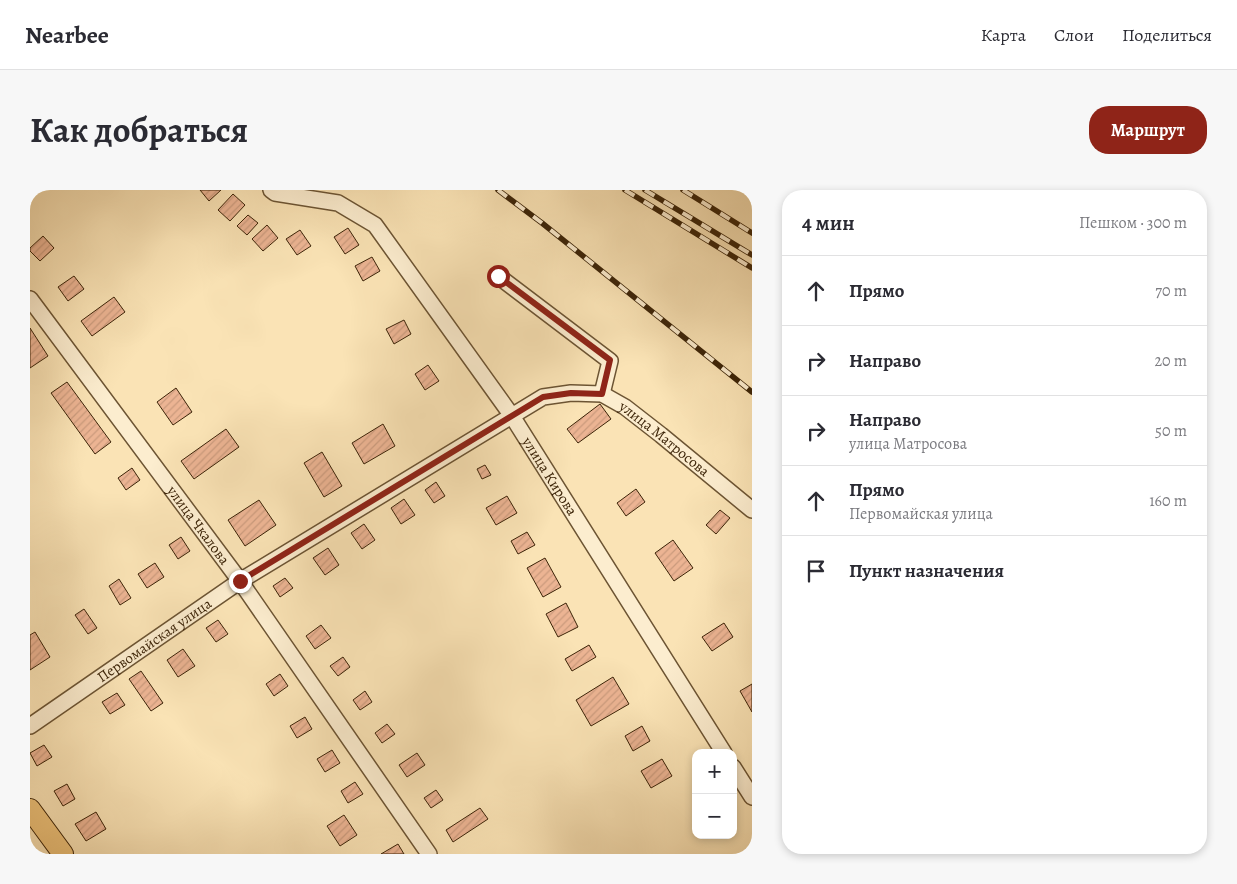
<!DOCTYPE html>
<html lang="ru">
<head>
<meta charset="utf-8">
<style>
	:root { --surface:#fff; --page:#f7f7f7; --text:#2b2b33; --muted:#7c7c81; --line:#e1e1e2; --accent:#8f2418 }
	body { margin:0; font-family:Alegreya,serif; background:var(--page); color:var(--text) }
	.controls { position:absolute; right:15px; bottom:15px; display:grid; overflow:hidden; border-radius:10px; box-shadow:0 2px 8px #0003 }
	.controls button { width:45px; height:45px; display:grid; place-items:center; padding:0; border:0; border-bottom:1px solid var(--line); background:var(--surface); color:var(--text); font:25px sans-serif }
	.stop { position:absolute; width:15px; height:15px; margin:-11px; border:4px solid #8f2418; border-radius:50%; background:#fff }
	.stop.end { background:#8f2418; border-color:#fff; box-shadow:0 1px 5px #0008 }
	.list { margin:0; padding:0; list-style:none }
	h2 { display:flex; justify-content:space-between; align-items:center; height:65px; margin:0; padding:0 20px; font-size:21px }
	h2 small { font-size:16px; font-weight:400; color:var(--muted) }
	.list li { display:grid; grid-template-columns:32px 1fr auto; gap:15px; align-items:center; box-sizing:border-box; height:70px; padding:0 20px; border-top:1px solid var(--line) }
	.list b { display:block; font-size:19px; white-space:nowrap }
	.list p { margin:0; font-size:16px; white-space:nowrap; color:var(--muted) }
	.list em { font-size:16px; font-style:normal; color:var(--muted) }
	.icon { flex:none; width:28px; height:28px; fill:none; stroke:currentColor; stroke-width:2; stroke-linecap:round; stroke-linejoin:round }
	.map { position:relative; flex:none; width:722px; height:664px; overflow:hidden; border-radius:20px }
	header { display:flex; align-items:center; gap:30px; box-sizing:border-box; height:70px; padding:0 25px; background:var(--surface); border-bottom:1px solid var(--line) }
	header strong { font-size:24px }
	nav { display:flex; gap:28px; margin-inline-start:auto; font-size:18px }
	.intro { display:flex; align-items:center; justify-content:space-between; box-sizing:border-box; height:120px; padding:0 30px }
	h1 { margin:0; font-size:35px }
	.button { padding:12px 22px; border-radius:20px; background:var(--accent); color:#fff; font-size:18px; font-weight:700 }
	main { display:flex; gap:30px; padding:0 30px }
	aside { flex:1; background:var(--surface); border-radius:20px; box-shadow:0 2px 8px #0003 }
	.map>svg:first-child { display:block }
</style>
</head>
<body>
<header>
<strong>Nearbee</strong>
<nav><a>Карта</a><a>Слои</a><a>Поделиться</a></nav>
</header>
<div class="intro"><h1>Как добраться</h1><a class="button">Маршрут</a></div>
<main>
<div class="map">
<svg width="722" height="664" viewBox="0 0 722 664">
	<defs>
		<pattern id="building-hatch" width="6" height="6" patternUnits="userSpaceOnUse" patternTransform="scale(1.25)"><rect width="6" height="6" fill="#ecb493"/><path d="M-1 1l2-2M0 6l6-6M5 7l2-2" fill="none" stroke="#cb9b7d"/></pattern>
	</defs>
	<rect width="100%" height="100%" fill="#fae3b5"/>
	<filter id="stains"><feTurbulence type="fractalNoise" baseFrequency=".004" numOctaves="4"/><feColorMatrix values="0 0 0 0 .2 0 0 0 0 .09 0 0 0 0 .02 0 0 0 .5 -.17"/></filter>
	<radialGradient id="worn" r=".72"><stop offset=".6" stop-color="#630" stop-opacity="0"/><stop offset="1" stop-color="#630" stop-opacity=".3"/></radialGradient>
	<g fill="url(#building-hatch)" stroke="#3c2408">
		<polygon points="170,0 191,0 179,11"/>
		<polygon points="203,4 215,15 200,31 188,20"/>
		<polygon points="218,25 228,33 217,45 207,36"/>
		<polygon points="237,35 248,48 233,61 222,49"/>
		<polygon points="318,38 329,55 315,64 304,47"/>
		<polygon points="270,40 281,56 267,65 256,49"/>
		<polygon points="13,46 24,58 10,71 0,61 0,58"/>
		<polygon points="342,67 350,81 333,91 325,76"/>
		<polygon points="44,86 54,99 38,111 28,97"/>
		<polygon points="84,107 95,122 62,146 51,131"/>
		<polygon points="374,130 381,144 364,154 356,139"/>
		<polygon points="0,138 18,166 0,178"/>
		<polygon points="398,175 409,191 395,200 385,184"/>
		<polygon points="37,192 81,252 65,264 21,203"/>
		<polygon points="146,198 162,222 143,235 127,212"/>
		<polygon points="570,214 581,229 548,253 537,239"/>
		<polygon points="353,234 365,256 334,274 322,253"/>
		<polygon points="196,239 209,257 164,289 151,271"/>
		<polygon points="292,262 312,296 294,307 274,273"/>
		<polygon points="455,275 461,285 452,289 447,279"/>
		<polygon points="102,278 110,290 96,300 88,288"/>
		<polygon points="406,292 415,306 404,313 395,300"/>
		<polygon points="606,299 615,312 596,326 587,313"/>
		<polygon points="477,306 487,323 466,335 456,318"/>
		<polygon points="374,309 385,325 371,334 361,318"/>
		<polygon points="229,310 246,335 215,356 198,330"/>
		<polygon points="690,320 700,328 686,344 676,335"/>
		<polygon points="334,334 345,350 332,359 321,343"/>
		<polygon points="497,342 505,355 488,364 481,351"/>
		<polygon points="151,347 160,361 148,369 139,355"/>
		<polygon points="643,350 663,378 644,391 625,363"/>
		<polygon points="298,358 309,375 295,385 283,368"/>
		<polygon points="515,368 531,397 513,407 497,378"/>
		<polygon points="125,373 134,387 117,398 108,384"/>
		<polygon points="255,388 263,398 250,407 243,396"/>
		<polygon points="89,389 101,408 90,415 79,396"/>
		<polygon points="536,413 548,437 528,447 516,424"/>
		<polygon points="54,419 67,438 58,444 45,425"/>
		<polygon points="188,430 198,444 186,452 176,438"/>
		<polygon points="694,433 703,447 682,461 672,447"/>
		<polygon points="291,435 301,448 285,459 276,446"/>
		<polygon points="5,442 20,467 0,480 0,445"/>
		<polygon points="559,455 566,467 542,481 535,469"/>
		<polygon points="153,459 165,476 148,487 137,470"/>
		<polygon points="313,467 320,477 308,486 300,476"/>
		<polygon points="111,481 133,513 121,521 99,489"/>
		<polygon points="250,484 258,496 244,506 236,494"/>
		<polygon points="583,487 599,514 561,536 546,510"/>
		<polygon points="722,494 722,522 710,501"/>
		<polygon points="335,501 342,512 330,520 323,510"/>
		<polygon points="87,503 95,515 80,524 72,512"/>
		<polygon points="275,527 282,539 267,548 260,536"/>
		<polygon points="357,534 365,544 352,553 345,543"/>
		<polygon points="612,536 620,551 603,561 595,546"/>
		<polygon points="14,555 22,567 7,576 0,563"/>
		<polygon points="302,560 310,573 295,582 287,569"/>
		<polygon points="387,563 395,575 377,587 369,575"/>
		<polygon points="632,569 642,586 621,598 611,581"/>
		<polygon points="325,592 333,604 318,613 311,601"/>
		<polygon points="37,594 45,609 33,616 24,601"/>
		<polygon points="406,600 413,610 401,618 394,608"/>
		<polygon points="450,618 458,629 423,652 416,640"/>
		<polygon points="66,622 76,639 56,651 45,634"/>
		<polygon points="314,625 327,645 310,656 297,636"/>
		<polygon points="368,654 374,664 351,664"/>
	</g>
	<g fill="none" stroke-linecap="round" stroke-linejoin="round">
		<g stroke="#6c5433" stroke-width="18">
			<g id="minor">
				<path id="s1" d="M241,0L245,3L308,13L345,35L482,226L694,563"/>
				<polyline points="468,86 580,171 572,204"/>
				<path id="s2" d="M0,109L210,391L399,664"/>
				<path id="s3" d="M0,536L210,391L513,207L541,203L572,204L595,217L631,245L722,320"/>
				<polyline points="703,577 722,607"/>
			</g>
		</g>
		<g stroke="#3c2408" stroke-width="22">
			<polyline id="major" points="0,619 33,664"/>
		</g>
		<use href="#minor" stroke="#fcedcf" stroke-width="15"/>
		<use href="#major" stroke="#edc27a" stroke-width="20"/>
		<g stroke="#3c2408" stroke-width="5.5">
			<g id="rail">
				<polyline points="468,0 512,33 722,202"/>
				<polyline points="595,0 722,78"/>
				<polyline points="615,0 722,65"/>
				<polyline points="653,0 722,43"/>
			</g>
		</g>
		<use href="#rail" stroke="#fcedcf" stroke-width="4" stroke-dasharray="11" stroke-linecap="butt"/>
	</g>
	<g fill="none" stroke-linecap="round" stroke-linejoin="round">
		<polyline stroke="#8f2418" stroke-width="6" points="210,391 513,207 541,203 572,204 580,170 468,86"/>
	</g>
	<g text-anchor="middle" stroke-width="4" stroke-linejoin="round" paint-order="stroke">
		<g font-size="15" fill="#3c2408" stroke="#fcedcf">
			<text dy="5" stroke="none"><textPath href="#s3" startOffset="746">улица Матросова</textPath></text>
			<text dy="5" stroke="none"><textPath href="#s1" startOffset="418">улица Кирова</textPath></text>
			<text dy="5" stroke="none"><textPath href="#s2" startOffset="282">улица Чкалова</textPath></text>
			<text dy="5" stroke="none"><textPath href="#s3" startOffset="151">Первомайская улица</textPath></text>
		</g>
	</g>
	<rect width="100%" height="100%" filter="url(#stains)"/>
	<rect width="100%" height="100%" fill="url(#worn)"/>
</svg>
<div class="controls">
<button>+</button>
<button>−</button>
</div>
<div class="stop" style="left:468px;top:86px"></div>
<div class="stop end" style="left:210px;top:391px"></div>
</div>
<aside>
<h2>4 мин<small>Пешком · 300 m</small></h2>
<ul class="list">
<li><svg class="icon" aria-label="ahead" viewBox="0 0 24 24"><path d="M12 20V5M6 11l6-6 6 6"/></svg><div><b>Прямо</b></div><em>70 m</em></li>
<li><svg class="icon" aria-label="right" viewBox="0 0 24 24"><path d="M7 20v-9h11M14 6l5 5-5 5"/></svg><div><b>Направо</b></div><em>20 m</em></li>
<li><svg class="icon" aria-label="right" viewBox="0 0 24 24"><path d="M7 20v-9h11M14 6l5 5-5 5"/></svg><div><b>Направо</b><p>улица Матросова</p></div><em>50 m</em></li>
<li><svg class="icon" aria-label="ahead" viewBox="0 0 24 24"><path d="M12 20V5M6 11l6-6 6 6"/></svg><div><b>Прямо</b><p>Первомайская улица</p></div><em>160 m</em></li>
<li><svg class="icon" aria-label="arrive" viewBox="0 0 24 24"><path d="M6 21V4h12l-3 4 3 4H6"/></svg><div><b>Пункт назначения</b></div></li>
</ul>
</aside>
</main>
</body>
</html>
